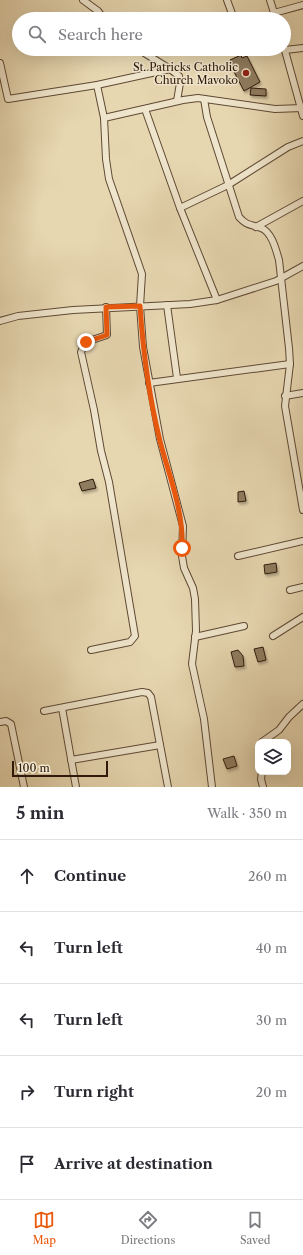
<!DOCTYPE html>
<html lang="en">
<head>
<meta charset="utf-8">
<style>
	:root { --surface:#fff; --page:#f2f2f3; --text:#2b2b33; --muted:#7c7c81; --line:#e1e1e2; --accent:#ea580c }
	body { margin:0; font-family:"Libre Caslon Text",serif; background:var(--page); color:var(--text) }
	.controls { position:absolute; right:12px; bottom:12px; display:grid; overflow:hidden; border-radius:8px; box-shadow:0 4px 16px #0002 }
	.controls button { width:36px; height:36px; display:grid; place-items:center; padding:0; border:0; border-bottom:1px solid var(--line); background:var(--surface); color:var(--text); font:20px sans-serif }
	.scale { position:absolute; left:12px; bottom:10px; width:96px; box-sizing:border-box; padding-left:4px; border:2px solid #301a0b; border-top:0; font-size:11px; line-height:14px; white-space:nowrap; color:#301a0b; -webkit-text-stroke:3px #efe5cc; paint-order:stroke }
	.stop { position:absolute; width:12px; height:12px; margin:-9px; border:3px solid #ea580c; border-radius:50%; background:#fff }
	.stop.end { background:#ea580c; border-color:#fff; box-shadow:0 1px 4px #0008 }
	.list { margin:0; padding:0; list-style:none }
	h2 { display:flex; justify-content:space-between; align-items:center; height:52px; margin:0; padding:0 16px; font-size:17px }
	h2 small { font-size:13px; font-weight:400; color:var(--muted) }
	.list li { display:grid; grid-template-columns:26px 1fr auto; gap:12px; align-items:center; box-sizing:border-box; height:72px; padding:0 16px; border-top:1px solid var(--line) }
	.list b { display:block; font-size:15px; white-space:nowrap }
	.list em { font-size:13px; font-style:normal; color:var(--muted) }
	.icon { flex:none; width:22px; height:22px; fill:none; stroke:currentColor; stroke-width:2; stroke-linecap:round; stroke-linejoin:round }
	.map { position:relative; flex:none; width:303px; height:787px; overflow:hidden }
	.search { position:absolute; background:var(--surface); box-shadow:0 4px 16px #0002; left:12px; right:12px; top:12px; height:44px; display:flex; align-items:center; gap:10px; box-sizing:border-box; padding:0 14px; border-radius:22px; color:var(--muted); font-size:15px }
	.sheet { height:412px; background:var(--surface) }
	nav { display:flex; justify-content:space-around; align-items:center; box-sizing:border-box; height:56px; border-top:1px solid var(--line); background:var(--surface); font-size:11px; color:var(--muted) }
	nav a { display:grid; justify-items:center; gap:2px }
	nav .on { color:var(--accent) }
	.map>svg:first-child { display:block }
</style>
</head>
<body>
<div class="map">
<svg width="303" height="787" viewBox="0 0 303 787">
	<defs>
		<filter id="shadow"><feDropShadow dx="1.5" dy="2.5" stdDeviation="1" flood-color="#0004"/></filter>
	</defs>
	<rect width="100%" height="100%" fill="#e7d7b1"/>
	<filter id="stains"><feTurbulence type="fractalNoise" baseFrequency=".005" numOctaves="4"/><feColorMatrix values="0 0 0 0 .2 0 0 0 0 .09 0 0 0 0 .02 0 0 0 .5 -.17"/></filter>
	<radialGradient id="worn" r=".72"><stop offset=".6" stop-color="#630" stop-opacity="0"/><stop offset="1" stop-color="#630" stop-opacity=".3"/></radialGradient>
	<g fill="#8f7c61" stroke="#301a0b" filter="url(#shadow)">
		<polygon points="241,55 242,58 247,56 260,82 244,91 230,64 232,63 230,60"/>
		<polygon points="251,88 266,89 266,96 250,95"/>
		<polygon points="93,479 96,488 82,491 79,483"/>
		<polygon points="244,491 246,501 238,502 238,492"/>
		<polygon points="276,563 277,572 265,574 264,565"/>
		<polygon points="263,647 266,660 258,662 254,649"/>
		<polygon points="238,650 243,656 244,666 235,667 231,652"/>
		<polygon points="234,756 237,766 227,769 223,759"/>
	</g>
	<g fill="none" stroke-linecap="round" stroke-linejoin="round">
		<g stroke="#5e4934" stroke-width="8">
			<g id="minor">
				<polyline points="83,0 98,11 104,19"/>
				<polyline points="227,0 234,19"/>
				<polyline points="270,0 276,19"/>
				<polyline points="274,13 303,5"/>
				<polyline points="284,47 303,116"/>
				<polyline points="138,49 170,69"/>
				<polyline points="285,50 303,48"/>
				<polyline points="0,63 8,99 97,85 170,69 179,76 180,83 177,101"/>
				<polyline points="97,85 104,118 106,159 109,179 142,274 140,306 143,347 160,439 183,526 182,556 184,568 193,588 195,599 196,631 192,664 204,719 212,787"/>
				<path d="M204,99L207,117L239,217C247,226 250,224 261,228C272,232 276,250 279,260L289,348L290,364L285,406L303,510"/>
				<polyline points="145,109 180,208 217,300"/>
				<polyline points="104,118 183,100 198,98 275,109 303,108"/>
				<polyline points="180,208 228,185 288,147 303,141"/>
				<polyline points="256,227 303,201"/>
				<polyline points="167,305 177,378"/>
				<polyline points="0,321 18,316 73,310 190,304 217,300 276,281 303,266"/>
				<polyline points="149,383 290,364"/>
				<polyline points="285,396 303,393"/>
				<polyline points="238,556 303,541"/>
				<polyline points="290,590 303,587"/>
				<polyline points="273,636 303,617"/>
				<polyline points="195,637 244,626"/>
				<polyline points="91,650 130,642 135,636 109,482 101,451 94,410 81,352 86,342 107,335 106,307"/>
				<polyline points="62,708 76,787"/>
				<polyline points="44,711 142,692 148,693 151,697 168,787"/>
				<polyline points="0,722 6,721 11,724 24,787"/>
				<polyline points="262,742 279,730 289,717 303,704"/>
				<polyline points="71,760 160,745"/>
				<polyline points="262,772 261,779 263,787"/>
			</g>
		</g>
		<use href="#minor" stroke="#efe5cc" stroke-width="6"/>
	</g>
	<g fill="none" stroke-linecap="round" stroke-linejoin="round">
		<path stroke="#ea580c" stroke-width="5" d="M86,342L107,335L106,307L140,306C143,351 149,397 160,441C169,476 184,512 182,548"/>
	</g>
	<circle fill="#8f2418" stroke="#efe5cc" stroke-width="1.5" cx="246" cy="73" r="4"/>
	<g text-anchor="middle" stroke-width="3" stroke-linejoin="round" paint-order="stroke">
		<g font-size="11" fill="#301a0b" stroke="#efe5cc" text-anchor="end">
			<text x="238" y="71">St. Patricks Catholic<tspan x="238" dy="13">Church Mavoko</tspan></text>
		</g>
	</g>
	<rect width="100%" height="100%" filter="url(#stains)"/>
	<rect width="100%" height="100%" fill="url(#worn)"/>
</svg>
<div class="controls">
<button><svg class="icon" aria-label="layers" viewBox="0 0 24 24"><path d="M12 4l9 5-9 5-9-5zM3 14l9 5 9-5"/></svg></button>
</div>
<div class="scale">100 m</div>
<div class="stop" style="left:182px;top:548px"></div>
<div class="stop end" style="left:86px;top:342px"></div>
<div class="search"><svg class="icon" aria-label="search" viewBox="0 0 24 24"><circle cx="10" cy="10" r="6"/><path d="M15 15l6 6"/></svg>Search here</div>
</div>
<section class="sheet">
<h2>5 min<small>Walk · 350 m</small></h2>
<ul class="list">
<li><svg class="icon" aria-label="ahead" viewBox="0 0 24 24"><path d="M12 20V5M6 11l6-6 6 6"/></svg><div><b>Continue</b></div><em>260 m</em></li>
<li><svg class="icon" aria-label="left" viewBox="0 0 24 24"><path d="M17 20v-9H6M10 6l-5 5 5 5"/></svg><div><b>Turn left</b></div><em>40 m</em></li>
<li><svg class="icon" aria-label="left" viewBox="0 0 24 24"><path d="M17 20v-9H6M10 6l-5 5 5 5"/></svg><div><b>Turn left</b></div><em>30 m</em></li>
<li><svg class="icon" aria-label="right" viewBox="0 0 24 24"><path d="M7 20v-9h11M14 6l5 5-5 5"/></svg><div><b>Turn right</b></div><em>20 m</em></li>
<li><svg class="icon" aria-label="arrive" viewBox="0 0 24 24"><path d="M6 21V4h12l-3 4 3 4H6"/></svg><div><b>Arrive at destination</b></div></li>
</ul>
</section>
<nav>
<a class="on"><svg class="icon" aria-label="map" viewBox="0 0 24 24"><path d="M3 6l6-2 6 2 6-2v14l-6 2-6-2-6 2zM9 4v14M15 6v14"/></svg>Map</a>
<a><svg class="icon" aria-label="directions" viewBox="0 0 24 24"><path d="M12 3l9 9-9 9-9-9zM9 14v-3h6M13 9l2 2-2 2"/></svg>Directions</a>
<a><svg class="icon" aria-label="saved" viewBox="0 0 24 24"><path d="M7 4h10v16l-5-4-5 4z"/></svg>Saved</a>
</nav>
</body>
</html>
